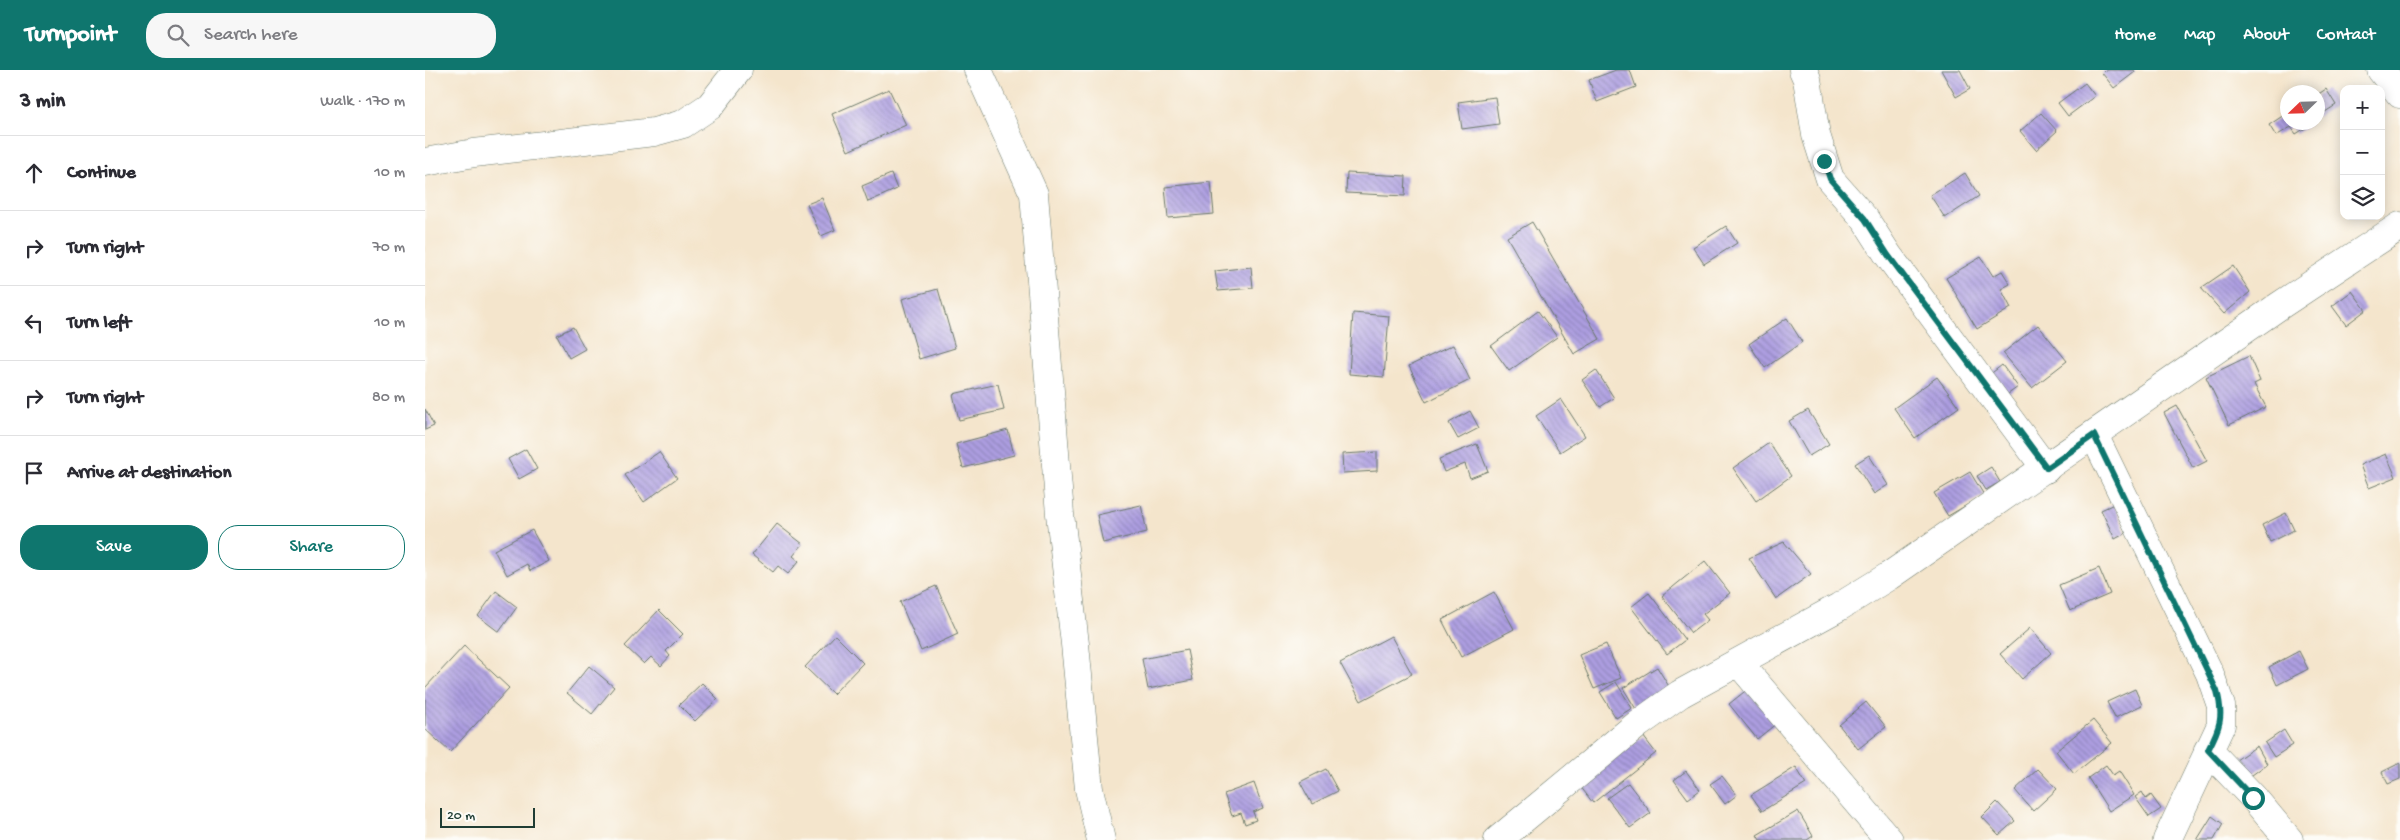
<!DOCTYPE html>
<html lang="en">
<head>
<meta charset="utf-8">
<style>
	:root { --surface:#fff; --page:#f7f7f7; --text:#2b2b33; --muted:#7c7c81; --line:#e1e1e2; --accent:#0f766e }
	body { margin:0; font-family:"Gochi Hand",sans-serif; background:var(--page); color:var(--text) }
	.controls { position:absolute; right:15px; top:15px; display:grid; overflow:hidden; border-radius:10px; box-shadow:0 2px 12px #0003 }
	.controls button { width:45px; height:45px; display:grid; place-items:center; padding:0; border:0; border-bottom:1px solid var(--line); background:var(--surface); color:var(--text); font:25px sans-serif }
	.compass { position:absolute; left:1855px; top:15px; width:45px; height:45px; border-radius:50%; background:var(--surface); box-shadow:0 2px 12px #0003; rotate:247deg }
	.scale { position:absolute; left:15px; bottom:12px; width:95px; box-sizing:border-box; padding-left:5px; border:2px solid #1f3d34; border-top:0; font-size:14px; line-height:18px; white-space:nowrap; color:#1f3d34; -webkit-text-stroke:4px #fdfcf7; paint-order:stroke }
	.stop { position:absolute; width:15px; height:15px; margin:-11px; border:4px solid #0f766e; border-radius:50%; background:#fff }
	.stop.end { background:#0f766e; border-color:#fff; box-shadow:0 1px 5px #0008 }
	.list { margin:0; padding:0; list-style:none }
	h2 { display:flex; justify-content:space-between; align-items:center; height:65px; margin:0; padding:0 20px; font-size:21px }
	h2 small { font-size:16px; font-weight:400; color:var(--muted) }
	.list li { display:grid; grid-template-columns:32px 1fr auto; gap:15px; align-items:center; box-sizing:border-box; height:75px; padding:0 20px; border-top:1px solid var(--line) }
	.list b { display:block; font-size:19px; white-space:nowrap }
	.list em { font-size:16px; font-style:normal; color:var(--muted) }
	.actions { display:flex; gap:10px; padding:15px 20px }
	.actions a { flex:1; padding:11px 0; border:1px solid var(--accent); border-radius:20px; text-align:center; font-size:18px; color:var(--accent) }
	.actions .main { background:var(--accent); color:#fff }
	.icon { flex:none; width:28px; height:28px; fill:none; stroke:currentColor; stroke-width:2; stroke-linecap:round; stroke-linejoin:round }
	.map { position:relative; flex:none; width:1975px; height:770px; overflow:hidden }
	header { display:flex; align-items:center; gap:30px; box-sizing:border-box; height:70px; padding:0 25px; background:var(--accent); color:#fff }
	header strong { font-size:24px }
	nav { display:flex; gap:28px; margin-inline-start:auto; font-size:18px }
	.search { width:350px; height:45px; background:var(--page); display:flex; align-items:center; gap:12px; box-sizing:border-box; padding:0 18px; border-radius:20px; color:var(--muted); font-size:19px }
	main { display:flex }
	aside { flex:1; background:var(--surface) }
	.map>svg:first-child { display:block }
</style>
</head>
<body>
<header>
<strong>Turnpoint</strong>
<div class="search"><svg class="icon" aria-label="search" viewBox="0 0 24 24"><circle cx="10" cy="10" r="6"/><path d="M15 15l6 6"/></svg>Search here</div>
<nav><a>Home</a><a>Map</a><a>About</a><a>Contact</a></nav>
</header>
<main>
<aside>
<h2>3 min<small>Walk · 170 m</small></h2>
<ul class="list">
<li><svg class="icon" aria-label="ahead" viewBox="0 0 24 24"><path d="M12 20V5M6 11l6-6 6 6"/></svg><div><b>Continue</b></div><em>10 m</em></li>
<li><svg class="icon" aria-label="right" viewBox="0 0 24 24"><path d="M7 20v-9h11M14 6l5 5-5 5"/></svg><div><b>Turn right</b></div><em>70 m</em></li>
<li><svg class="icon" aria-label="left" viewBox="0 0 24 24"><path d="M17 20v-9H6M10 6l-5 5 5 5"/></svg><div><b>Turn left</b></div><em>10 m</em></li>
<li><svg class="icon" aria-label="right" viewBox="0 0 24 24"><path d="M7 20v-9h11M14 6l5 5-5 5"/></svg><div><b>Turn right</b></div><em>80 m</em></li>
<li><svg class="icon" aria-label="arrive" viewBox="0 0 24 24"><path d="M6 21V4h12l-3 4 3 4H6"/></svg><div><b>Arrive at destination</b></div></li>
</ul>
<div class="actions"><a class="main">Save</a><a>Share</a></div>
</aside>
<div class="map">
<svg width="1975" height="770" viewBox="0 0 1975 770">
	<defs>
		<pattern id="building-back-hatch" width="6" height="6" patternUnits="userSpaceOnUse" patternTransform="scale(1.25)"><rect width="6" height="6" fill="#ad9ee1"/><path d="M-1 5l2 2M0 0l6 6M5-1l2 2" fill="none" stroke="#8c82b7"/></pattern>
	</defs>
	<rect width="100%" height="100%" fill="#fdfcf7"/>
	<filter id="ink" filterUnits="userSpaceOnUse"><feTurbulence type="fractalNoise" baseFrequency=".02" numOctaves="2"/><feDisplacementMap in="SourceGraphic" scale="10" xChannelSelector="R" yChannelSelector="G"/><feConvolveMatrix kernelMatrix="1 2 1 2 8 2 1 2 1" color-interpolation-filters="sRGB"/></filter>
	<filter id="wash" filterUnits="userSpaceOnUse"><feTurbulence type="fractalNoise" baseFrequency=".0096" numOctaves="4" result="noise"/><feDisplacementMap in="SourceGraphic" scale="20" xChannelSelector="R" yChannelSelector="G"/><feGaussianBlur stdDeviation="1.12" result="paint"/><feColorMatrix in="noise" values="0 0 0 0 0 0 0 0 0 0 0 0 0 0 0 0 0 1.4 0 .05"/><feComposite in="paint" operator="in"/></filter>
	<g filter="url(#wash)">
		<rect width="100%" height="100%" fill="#f4e5cc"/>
		<g id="blocks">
			<g fill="url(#building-back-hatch)">
				<polygon points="1191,0 1205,0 1211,17 1172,32 1164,10"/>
				<polygon points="1516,0 1535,0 1545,19 1531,27"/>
				<polygon points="1680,0 1709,0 1710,2 1689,18 1677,3"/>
				<polygon points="1660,13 1670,26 1643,46 1633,33"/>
				<polygon points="464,19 481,55 423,81 407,44"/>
				<polygon points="1901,19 1911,35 1892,47 1892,25"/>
				<polygon points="1070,27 1074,54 1037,59 1033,32"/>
				<polygon points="1616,43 1632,61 1611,80 1595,61"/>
				<polygon points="1862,43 1862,52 1884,52 1885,55 1871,64 1866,57 1851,66 1844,55"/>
				<polygon points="922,103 981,106 980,126 921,123"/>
				<polygon points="1540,103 1554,126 1520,148 1505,125"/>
				<polygon points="466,104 472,119 443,132 437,116"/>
				<polygon points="786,112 789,144 743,148 740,117"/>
				<polygon points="397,128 410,160 396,166 382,134"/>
				<polygon points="1107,152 1175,269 1149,284 1082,167"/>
				<polygon points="1301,156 1312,173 1279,194 1268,177"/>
				<polygon points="1556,187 1568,206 1577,201 1585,214 1576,219 1586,238 1552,259 1521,208"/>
				<polygon points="1808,196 1825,222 1799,244 1776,218"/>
				<polygon points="826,197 828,218 793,221 790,201"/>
				<polygon points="513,219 530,278 494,289 477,229"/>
				<polygon points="1927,221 1941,240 1921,255 1907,236"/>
				<polygon points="1113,241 1132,267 1084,301 1066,276"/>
				<polygon points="928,243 964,246 959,307 924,304"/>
				<polygon points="1362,248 1377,272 1340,298 1324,274"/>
				<polygon points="1613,255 1642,291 1607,318 1578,283"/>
				<polygon points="148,257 160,279 144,288 132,265"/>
				<polygon points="1028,275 1045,310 1001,332 984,296"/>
				<polygon points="1824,286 1835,311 1829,314 1841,337 1804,355 1781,307"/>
				<polygon points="1577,295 1593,317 1579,327 1563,306"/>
				<polygon points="1171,300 1189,328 1175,337 1157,310"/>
				<polygon points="1512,307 1534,337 1490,368 1469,338"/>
				<polygon points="573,314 579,340 534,350 528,324"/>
				<polygon points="1136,329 1160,366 1135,382 1111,346"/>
				<polygon points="1752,336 1782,391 1768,398 1739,343"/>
				<polygon points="0,339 9,356 0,360"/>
				<polygon points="1383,340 1404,374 1384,386 1364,351"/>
				<polygon points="1045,341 1054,358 1033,369 1024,353"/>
				<polygon points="583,360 589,385 538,398 531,374"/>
				<polygon points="1344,373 1366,406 1331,431 1308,398"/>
				<polygon points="1052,374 1063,401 1045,408 1040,394 1019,402 1014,389"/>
				<polygon points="101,379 112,399 94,409 83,389"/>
				<polygon points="234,382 252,408 219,432 200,405"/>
				<polygon points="952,382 952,401 918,403 917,384"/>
				<polygon points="1961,384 1971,407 1944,418 1935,395"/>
				<polygon points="1444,385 1463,415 1449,424 1430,394"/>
				<polygon points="1566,397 1575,412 1561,420 1552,406"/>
				<polygon points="1545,402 1559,425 1523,446 1509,423"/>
				<polygon points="1689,434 1701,463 1690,469 1676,440"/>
				<polygon points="716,435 722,462 678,473 672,445"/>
				<polygon points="1861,443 1869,460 1845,472 1837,455"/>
				<polygon points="352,454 378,474 368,486 374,491 363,504 353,496 348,502 327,485"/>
				<polygon points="107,460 124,491 105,501 102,494 82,505 69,480"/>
				<polygon points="1359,472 1386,504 1351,529 1324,488"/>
				<polygon points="1280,491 1305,523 1278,544 1283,550 1266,563 1237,526"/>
				<polygon points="1674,498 1685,524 1645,541 1634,515"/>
				<polygon points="511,516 533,564 496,581 475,532"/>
				<polygon points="71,521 92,537 74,562 53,546"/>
				<polygon points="1069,522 1089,559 1036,587 1017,550"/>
				<polygon points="1224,523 1260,570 1242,584 1206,537"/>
				<polygon points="234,540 258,564 241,581 245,586 236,596 226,587 219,594 200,576"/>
				<polygon points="1605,558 1626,583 1597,609 1575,584"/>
				<polygon points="410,565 438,593 408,624 380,597"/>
				<polygon points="966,566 987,604 936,631 915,593"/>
				<polygon points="1181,574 1196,608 1169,619 1154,585"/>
				<polygon points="39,576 84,618 25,682 0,659 0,618"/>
				<polygon points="762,580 768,610 723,619 717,589"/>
				<polygon points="1874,581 1883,599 1852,615 1844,597"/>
				<polygon points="164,596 189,617 167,644 142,623"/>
				<polygon points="1232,597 1248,623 1214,644 1198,618"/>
				<polygon points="1191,612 1207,638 1191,648 1175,622"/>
				<polygon points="277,613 293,629 270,651 254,635"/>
				<polygon points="1324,618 1352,653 1332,669 1304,634"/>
				<polygon points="1710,619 1717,635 1690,648 1682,632"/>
				<polygon points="1441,632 1461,657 1433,679 1414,655"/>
				<polygon points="1668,650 1687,673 1649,704 1631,681"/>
				<polygon points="1859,660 1868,675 1849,687 1840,673"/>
				<polygon points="1218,666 1231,683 1168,733 1155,716"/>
				<polygon points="1832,676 1842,694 1823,708 1811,690"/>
				<polygon points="1975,693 1975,709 1963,714 1957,702"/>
				<polygon points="1681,695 1688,705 1694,701 1709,725 1684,741 1663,708"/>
				<polygon points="1371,697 1381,714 1337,741 1326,725"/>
				<polygon points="901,699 913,721 887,734 875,712"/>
				<polygon points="1613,699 1632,719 1608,741 1590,720"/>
				<polygon points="1261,701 1275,720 1263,729 1249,710"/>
				<polygon points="1297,706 1312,725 1300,734 1285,714"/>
				<polygon points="829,713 838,738 828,742 831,750 820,754 816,743 807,746 799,724"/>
				<polygon points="1203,713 1226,743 1205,758 1182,728"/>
				<polygon points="1717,722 1721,729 1726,725 1736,739 1724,747 1710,727"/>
				<polygon points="1572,732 1590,751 1574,765 1557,747"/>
				<polygon points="1373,741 1388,766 1382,770 1335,770 1332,765"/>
				<polygon points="1787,746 1798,754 1789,770 1772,770"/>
			</g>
		</g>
	</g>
	<g filter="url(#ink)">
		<use href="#blocks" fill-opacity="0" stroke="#6a7869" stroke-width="1"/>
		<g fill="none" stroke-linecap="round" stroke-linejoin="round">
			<g stroke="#6a7869" stroke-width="29">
				<g id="minor">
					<polyline points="553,0 609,124 635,444 650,574 664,719 676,770"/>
					<polyline points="1378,0 1382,9 1391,65 1405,109 1440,149 1463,185 1621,399"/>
					<polyline points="1956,0 1975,24"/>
					<polyline points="0,92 49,83 229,62 258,54 285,36 313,0"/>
					<polyline points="1669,365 1785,604 1796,636 1796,655 1742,770"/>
					<polyline points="1314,593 1464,770"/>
					<polyline points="1783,680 1828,727 1864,770"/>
					<polyline points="1073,770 1213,654 1255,624 1414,537 1464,506 1854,236 1975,156"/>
				</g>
			</g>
			<use href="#minor" stroke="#fff" stroke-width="28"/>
		</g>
	</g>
	<g fill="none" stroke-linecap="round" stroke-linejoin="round" filter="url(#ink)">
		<path stroke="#0f766e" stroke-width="6" d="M1399,91L1405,109L1440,149L1463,185L1622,398L1669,365L1792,621C1799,647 1795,657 1783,680L1828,728"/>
	</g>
</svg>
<div class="controls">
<button>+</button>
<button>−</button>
<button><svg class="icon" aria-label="layers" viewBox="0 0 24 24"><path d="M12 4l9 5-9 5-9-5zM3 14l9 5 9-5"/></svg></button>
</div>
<svg class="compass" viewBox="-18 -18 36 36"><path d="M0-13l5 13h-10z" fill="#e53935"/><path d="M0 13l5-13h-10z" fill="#7c7c81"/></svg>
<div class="scale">20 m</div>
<div class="stop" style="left:1828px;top:728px"></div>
<div class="stop end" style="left:1399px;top:91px"></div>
</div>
</main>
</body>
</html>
